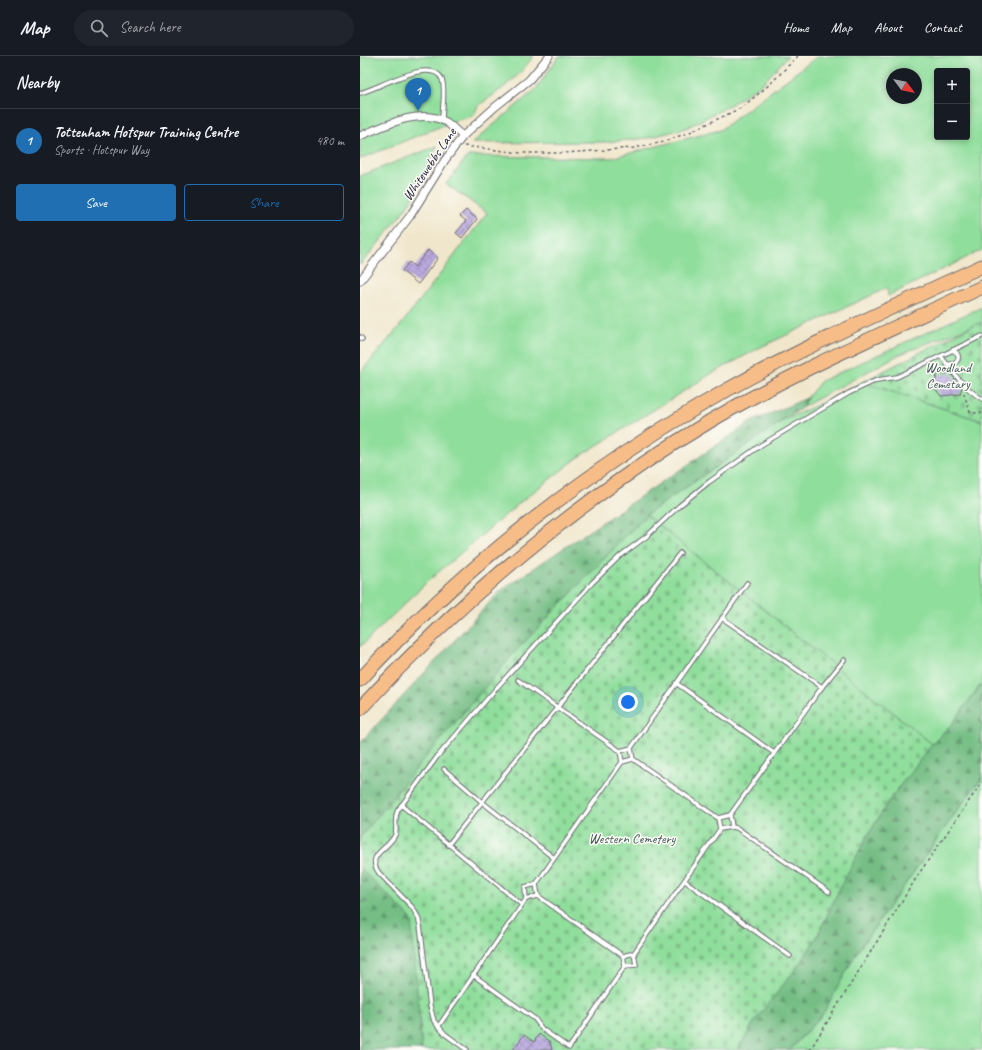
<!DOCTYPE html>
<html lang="en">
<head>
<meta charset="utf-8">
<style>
	:root { --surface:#171b24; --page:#20242c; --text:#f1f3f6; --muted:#9ea1a6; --line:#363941; --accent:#1f6fb2 }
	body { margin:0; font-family:Caveat,sans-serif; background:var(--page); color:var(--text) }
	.controls { position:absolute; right:12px; top:12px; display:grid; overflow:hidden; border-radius:4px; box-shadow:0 2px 6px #0003 }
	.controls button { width:36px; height:36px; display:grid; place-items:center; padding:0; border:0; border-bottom:1px solid var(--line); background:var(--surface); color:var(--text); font:20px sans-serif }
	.compass { position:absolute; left:526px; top:12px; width:36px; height:36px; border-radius:50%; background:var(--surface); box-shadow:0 2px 6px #0003; rotate:122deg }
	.you { position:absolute; left:268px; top:646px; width:14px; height:14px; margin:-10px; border:3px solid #fff; border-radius:50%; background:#1a73e8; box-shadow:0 0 0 6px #1a73e833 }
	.badge { display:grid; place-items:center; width:26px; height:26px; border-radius:50%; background:var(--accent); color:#fff; font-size:13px; font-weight:700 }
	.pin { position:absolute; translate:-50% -33px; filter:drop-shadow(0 1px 2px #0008) }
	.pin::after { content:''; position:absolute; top:21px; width:14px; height:12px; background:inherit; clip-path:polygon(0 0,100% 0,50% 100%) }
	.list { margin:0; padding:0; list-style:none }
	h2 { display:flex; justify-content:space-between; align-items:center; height:52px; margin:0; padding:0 16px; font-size:17px }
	h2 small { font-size:13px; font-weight:400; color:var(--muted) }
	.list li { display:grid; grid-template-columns:26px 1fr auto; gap:12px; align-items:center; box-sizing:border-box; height:64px; padding:0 16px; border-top:1px solid var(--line) }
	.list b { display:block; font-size:15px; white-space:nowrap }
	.list p { margin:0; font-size:13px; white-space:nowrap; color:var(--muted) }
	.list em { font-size:13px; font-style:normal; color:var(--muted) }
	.actions { display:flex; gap:8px; padding:12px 16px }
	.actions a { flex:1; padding:9px 0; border:1px solid var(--accent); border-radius:4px; text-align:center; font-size:14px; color:var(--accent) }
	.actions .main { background:var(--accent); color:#fff }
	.icon { flex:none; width:22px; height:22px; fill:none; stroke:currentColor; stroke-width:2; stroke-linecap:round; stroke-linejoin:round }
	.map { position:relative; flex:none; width:622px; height:994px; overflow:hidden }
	header { display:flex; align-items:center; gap:24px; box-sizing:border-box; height:56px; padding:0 20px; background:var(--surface); border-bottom:1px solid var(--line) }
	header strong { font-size:19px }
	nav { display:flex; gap:22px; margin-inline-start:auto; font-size:14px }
	.search { width:280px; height:36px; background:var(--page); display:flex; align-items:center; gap:10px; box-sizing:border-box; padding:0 14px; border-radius:22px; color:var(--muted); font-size:15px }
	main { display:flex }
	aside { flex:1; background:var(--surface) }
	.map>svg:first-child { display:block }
</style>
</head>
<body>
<header>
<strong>Map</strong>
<div class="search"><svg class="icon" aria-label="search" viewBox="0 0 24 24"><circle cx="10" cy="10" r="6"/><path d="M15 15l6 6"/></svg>Search here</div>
<nav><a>Home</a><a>Map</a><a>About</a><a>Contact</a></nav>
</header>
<main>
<aside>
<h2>Nearby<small></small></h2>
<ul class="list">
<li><span class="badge">1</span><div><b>Tottenham Hotspur Training Centre</b><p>Sports · Hotspur Way</p></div><em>480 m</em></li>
</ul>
<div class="actions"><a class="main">Save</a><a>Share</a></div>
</aside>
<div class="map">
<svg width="622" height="994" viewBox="0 0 622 994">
	<defs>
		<pattern id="forest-firs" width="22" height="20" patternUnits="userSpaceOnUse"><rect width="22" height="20" fill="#74bd84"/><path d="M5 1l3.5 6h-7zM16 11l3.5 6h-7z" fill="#5f996d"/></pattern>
		<pattern id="cemetery-stones" width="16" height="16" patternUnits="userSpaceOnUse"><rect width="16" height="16" fill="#90de9c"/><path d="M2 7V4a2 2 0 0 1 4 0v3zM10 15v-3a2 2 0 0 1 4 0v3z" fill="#7cbe87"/></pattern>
		<pattern id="building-cross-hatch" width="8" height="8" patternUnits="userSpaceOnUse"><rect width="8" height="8" fill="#bbaae0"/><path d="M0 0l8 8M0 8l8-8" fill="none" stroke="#988ab7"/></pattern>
	</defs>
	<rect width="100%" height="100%" fill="#fdfcf7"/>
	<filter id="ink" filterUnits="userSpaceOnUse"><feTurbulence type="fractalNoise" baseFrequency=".025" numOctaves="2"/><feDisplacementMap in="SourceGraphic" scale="8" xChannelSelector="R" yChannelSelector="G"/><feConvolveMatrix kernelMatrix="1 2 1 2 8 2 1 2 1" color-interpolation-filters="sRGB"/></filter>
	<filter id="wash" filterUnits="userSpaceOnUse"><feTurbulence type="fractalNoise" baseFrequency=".012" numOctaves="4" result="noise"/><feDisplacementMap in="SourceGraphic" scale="16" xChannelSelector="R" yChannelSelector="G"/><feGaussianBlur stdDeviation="0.9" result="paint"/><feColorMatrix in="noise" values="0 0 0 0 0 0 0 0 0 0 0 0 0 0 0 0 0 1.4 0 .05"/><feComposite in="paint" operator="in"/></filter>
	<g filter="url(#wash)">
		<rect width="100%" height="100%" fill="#f0e6cb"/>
		<g fill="#90de9c" stroke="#59806c" fill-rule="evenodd">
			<polygon points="0,0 174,0 159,18 143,32 118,50 113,60 94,65 0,103"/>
			<polygon points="199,0 428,0 403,27 367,51 326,72 288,82 248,86 112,87 176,33"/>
			<path d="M458,0H622V194L528,240L527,232L401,291L351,318L220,400L163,444L68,525L0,591V317L44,265L127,157L86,128L108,100L251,102L360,74ZM577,15H607V81H577ZM532,18H556V42H532Z"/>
			<path d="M77,90C68,108 61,129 50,146C35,168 17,189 0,209V120Z"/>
			<polygon points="622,251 622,266 538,299 443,351 447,342 461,325"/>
			<polygon points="502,326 622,365 622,627 591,669 572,688 286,459 420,366 455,350"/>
			<polygon points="622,722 622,994 430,994 462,959 495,899 599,752"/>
		</g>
		<g fill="url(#forest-firs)" stroke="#4b7060">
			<polygon points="447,342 443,351 286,459 156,595 60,708 0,782 0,687 140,535 391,366"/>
			<polygon points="622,627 622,722 599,752 497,896 464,956 430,994 378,994 394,966 434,915 457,881 479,833 506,782 530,743 572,688 591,669"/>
			<polygon points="0,812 51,862 62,992 61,994 0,994"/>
		</g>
		<g fill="url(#cemetery-stones)" stroke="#59806c">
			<polygon points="622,266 622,365 502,326 616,268"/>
			<polygon points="286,459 572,688 530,743 506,782 479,833 457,881 434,915 394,966 378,994 61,994 62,992 51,862 0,812 0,782 60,708 156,595"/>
		</g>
		<g id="blocks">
			<g fill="url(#building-cross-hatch)">
				<polygon points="106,154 117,163 102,182 96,177 106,165 100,160"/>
				<polygon points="68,194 78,202 58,228 42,215 49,206 55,211"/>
				<polygon points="590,317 602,331 600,338 581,340 574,331 577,319"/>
				<polygon points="179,978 190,986 192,994 153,994 164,979 174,986"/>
			</g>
		</g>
	</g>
	<g filter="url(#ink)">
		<use href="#blocks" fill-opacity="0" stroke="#6a676d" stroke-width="1"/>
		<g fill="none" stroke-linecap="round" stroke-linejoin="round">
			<g stroke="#6a676d" stroke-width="5.5">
				<g id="lane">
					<path d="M0,37C18,33 71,0 82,23C86,35 82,52 82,64"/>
					<polyline points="0,281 2,283"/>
					<path d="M581,300C593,317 604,332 622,343"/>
					<path d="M587,308H594C600,304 600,297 592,294"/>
					<polyline points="362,562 462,631"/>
					<polyline points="158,624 260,695"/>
					<polyline points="316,627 414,697"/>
					<polyline points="273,703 358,762"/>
					<polyline points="262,706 260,695 271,692"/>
					<polyline points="84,713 122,746 194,802"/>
					<polyline points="41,749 162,849"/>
					<polyline points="372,771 377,772 469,836"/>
					<polyline points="360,773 358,762 370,759"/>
					<polyline points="88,789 320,497"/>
					<polyline points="325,825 430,900"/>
					<polyline points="178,840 263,900 265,910 276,909 274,897 263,900"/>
					<polyline points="166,843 165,831 176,828"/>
					<polyline points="274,897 360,773 372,771 370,759 462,631 484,604"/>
					<polyline points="113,919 175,963 182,973 209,992 265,910"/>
					<polyline points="78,971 166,843 178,840 176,828 262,706 273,703 271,692 387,527"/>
					<path d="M107,994L85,978L74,965L70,950L60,869L58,861L52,851L19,817C5,798 28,794 35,779C38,772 33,764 38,754L77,701L140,628L232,527L260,500L287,480L319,450L349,426L401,389L489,337L517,324L537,321L622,280"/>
				</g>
			</g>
			<g stroke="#6a676d" stroke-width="9">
				<g id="street">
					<path d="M0,80C24,70 61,51 86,66C92,70 97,76 103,80"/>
					<polyline points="0,225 50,160 85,104 103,80 135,51 169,24 189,0"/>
				</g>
			</g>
			<g stroke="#6a676d" stroke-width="15">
				<g id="highway">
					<path d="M0,624C105,509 231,411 367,334C449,288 536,250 622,210"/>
					<path d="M0,653C103,541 221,442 352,364C439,313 531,274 622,231"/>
				</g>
			</g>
			<g stroke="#6a676d" stroke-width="1.5" stroke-dasharray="3 3" stroke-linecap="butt">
				<polyline points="104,90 161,97 205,97 274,92 303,86 330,76 381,52 409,29 438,0"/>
				<polyline points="604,337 609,354 611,357 622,357"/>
				<polyline points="450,994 558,819 622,726"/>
			</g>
			<use href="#lane" stroke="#fff" stroke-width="3.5"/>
			<use href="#street" stroke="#fff" stroke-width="7"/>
			<use href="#highway" stroke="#f7bd88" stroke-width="13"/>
		</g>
	</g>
	<g text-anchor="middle" stroke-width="3" stroke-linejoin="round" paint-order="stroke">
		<g font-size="14" fill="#22223b" stroke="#fdfcf7">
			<text transform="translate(69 108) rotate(-56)" y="5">Whitewebbs Lane</text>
		</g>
		<g font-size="14" fill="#435a58" stroke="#fdfcf7">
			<text x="588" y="316">Woodland<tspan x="588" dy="16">Cemetary</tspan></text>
			<text x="272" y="787">Western Cemetery</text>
		</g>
	</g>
</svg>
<div class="controls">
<button>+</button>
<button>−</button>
</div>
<svg class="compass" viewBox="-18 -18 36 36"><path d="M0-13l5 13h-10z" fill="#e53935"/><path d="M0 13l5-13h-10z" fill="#9ea1a6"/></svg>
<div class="you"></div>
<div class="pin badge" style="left:58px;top:55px">1</div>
</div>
</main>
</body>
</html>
